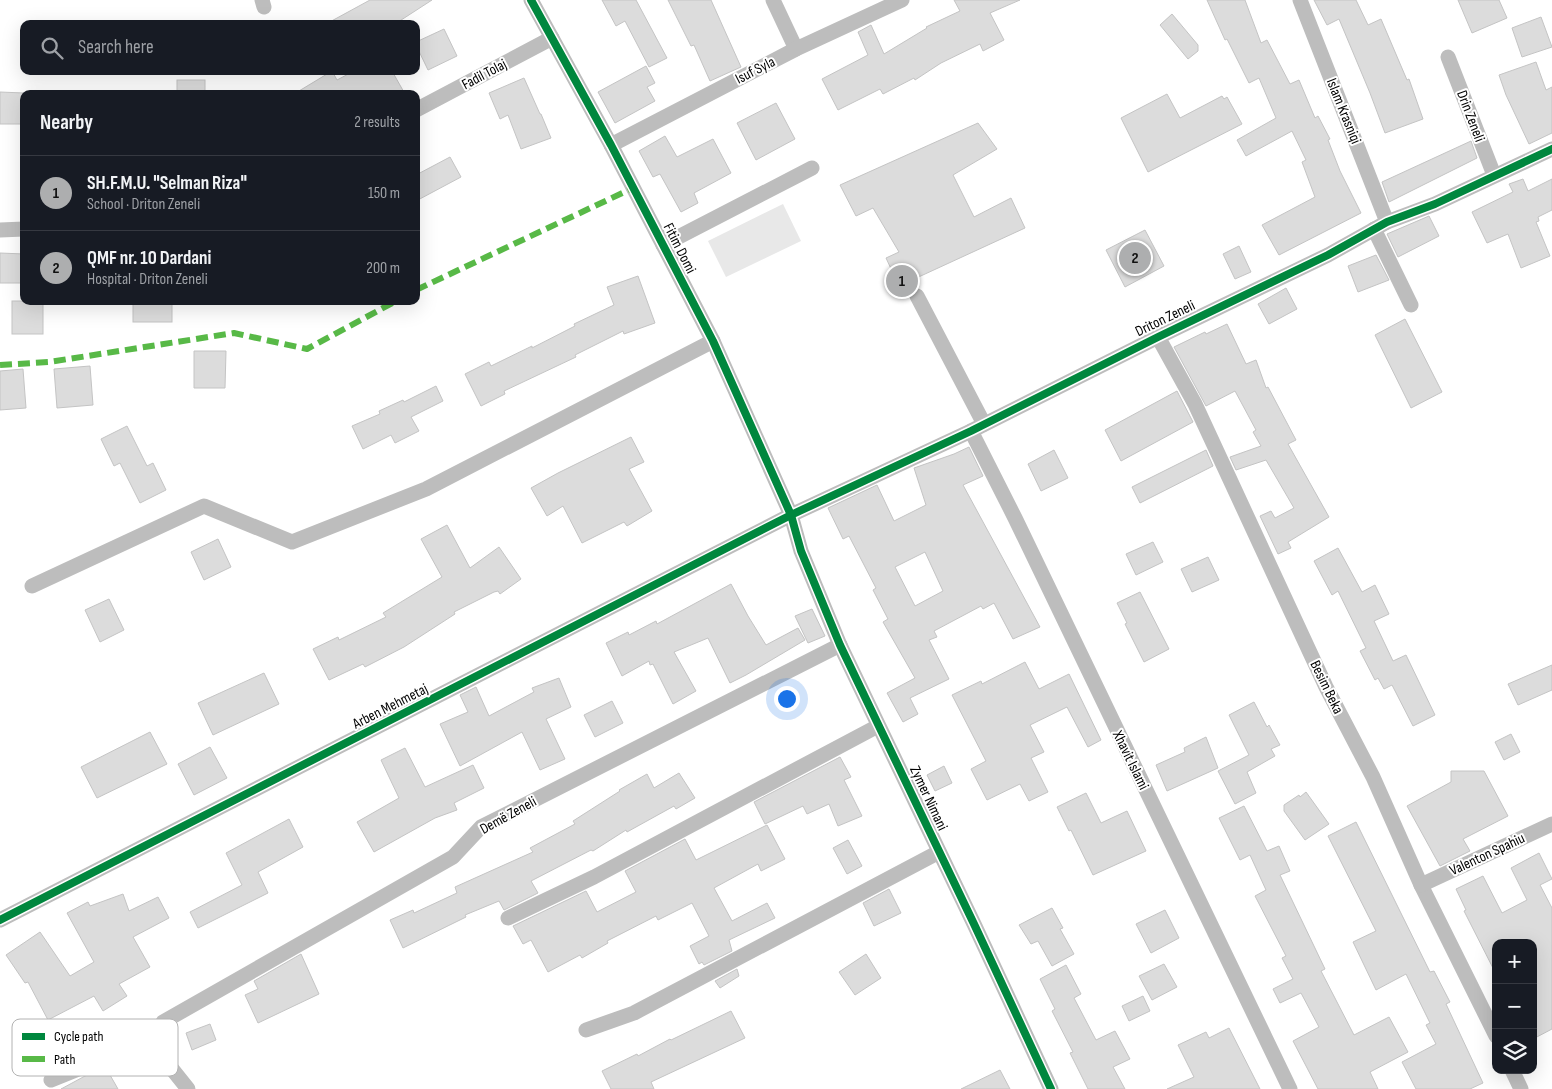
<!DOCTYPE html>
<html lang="en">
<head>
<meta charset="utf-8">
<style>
	:root { --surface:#171b24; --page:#20242c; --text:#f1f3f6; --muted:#9ea1a6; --line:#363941; --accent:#adaeaf }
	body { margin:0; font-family:"Sofia Sans Condensed",sans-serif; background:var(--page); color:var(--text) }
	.controls { position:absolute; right:15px; bottom:15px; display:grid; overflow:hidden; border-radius:10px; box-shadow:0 5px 20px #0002 }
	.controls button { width:45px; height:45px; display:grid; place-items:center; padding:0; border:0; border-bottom:1px solid var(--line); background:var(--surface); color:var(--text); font:25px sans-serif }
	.you { position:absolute; left:786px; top:698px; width:18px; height:18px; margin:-12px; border:4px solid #fff; border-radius:50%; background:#1a73e8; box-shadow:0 0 0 8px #1a73e833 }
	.badge { display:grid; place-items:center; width:32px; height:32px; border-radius:50%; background:var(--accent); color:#111; font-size:16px; font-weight:700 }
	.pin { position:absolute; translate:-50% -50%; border:2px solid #fff; box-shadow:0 1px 5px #0006 }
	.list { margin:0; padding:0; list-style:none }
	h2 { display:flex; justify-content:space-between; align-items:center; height:65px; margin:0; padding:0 20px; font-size:21px }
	h2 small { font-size:16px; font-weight:400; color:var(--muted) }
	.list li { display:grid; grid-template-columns:32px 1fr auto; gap:15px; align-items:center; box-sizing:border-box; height:75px; padding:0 20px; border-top:1px solid var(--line) }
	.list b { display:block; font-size:19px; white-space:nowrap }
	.list p { margin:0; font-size:16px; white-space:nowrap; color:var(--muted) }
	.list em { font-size:16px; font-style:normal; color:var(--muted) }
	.icon { flex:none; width:28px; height:28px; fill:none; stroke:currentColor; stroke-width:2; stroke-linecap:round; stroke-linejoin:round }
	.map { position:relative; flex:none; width:1552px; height:1089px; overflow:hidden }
	.search { position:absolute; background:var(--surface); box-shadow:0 5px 20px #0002; left:20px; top:20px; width:400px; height:55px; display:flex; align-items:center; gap:12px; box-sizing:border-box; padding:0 18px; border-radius:10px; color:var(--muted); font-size:19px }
	.panel { position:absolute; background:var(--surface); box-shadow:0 5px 20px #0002; left:20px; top:90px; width:400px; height:215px; border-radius:10px }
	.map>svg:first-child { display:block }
</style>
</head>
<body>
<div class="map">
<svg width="1552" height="1089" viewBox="0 0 1552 1089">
	<rect width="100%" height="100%" fill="#fff"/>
	<polygon fill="#e8e8e8" points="783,204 801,241 726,277 708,241"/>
	<g fill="#dcdcdc" stroke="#c4c4c4" fill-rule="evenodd">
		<polygon points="370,0 432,0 395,24 326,24"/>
		<polygon points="602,0 636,0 667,58 649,67 625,21 616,26"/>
		<polygon points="668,0 711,0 741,67 710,81 694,45 691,46"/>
		<polygon points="954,0 1020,0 990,13 1004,40 983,51 980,44 941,63 915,80 914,78 883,94 880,89 838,110 822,79 868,55 858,32 871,25 884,54 927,28 926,27 960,11"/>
		<polygon points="1207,0 1245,0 1261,43 1267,40 1290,84 1299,80 1315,118 1318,116 1330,139 1328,140 1340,171 1361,213 1279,255 1262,225 1315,197 1302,162 1306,160 1292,131 1246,156 1237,140 1276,118 1259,78 1249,83 1227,39 1225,40"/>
		<polygon points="1314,0 1356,0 1368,25 1381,19 1407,80 1409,79 1423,119 1385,133 1370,93 1339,19 1327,25"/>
		<polygon points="1458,0 1499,0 1507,18 1472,33"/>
		<polygon points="1172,14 1198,45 1198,51 1188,59 1160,25"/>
		<polygon points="1541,17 1552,47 1522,57 1512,28"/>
		<polygon points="444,29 457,56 428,70 416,45 416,42"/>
		<polygon points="1536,62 1546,90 1552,87 1552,133 1529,144 1506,95 1499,75"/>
		<polygon points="646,66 655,83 647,87 655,101 615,123 598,92"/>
		<polygon points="332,71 337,80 354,71 392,71 405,94 294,94"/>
		<polygon points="524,78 540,114 541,114 551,138 521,149 508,115 500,119 489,93"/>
		<rect x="177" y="80" width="28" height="14"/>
		<polygon points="0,92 24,93 23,124 0,124"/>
		<polygon points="1167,94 1180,118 1222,96 1224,99 1227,97 1242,124 1148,172 1121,118"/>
		<polygon points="776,103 795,139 756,160 737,123"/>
		<polygon points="978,123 997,149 953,175 974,217 1011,198 1025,228 899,286 886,258 899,252 873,208 856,216 840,185"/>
		<polygon points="665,136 677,157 713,139 731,173 694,193 698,203 681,212 660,174 653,177 639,151"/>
		<polygon points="1471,141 1477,158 1389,202 1382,182"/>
		<polygon points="450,157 461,177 416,201 416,175"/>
		<polygon points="1523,179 1528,191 1552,179 1552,210 1538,217 1539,221 1536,222 1550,256 1521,268 1508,234 1487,243 1472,212 1513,192 1509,184"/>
		<polygon points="1429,216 1439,236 1398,257 1387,234"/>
		<polygon points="1145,230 1164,266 1125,287 1106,250"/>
		<polygon points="1239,246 1251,272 1235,279 1223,254"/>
		<polygon points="0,253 24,254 24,283 0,283"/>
		<polygon points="1376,255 1389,280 1358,292 1348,266"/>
		<polygon points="638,276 655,323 624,334 623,331 575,355 576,357 504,391 505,394 481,406 465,374 489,362 491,366 532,346 532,348 575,326 574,324 614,305 607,287"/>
		<polygon points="1286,288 1297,309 1269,324 1258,304"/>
		<rect x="12" y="301" width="31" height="33"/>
		<rect x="133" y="301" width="39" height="21"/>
		<polygon points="1405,319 1442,392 1411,408 1375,335"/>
		<polygon points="1227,324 1246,364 1256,360 1266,388 1268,387 1296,440 1288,444 1329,517 1288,542 1291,548 1278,554 1260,516 1271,511 1275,518 1294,508 1266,460 1236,470 1230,457 1261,446 1253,432 1256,430 1235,391 1206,406 1174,347 1205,332 1206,334"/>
		<polygon points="194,351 226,351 225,388 194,388"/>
		<polygon points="90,366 93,405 57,408 54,369"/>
		<polygon points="23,369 26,408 0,410 0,371"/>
		<polygon points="436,386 443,401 411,417 419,431 395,443 391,435 363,449 352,426 380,414 379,411 403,400 404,402"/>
		<polygon points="1177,391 1193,422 1121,461 1105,430"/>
		<polygon points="127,426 147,466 153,463 166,490 140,503 120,463 114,466 101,439"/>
		<polygon points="631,437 644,462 629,469 652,511 627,526 624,522 582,543 563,506 547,516 531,488 558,473"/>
		<path d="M969,447L983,476L963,485L1040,627L1013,639L994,603L983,609L981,606L934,631L937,637L929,640L949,679L910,698L918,714L903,722L887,693L915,678L883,622L888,619L873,590L876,588L849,536L843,539L828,508L877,485L894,521L926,505L914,468L954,454ZM925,552L943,591L915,606L895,567Z"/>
		<polygon points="1054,450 1068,478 1041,491 1028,464"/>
		<polygon points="1206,450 1213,466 1140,503 1132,487"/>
		<polygon points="447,525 470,568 499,547 521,579 500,594 498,591 494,592 454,612 455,614 404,647 365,667 363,664 329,680 313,649 338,637 339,640 386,617 383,613 442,577 421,539"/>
		<polygon points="218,539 231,567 204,580 191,552"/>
		<polygon points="1153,542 1163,562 1136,575 1126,554"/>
		<polygon points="1338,548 1362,592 1375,585 1389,614 1374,621 1393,661 1406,655 1435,715 1413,726 1392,685 1384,689 1378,678 1375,680 1360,651 1366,648 1338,591 1332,595 1314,561"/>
		<polygon points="1208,557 1219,580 1192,592 1181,569"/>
		<polygon points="731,584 748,616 766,645 798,628 805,640 746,675 730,683 708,638 674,652 696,691 673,704 653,664 650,665 649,661 622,676 606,643 628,632 629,635 656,621 657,624"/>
		<polygon points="1140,592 1169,649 1144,662 1125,624 1127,623 1117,603"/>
		<polygon points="109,599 124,630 100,642 85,610"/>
		<polygon points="812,609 825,636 808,643 795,616"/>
		<polygon points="1025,662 1039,689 1069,674 1101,740 1088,747 1067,707 1030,725 1044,752 1031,758 1048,792 1029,801 1020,784 987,800 971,769 986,761 952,695 981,681 982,684"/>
		<polygon points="1552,665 1552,690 1518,705 1508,684"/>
		<polygon points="264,673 279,704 213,735 198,703"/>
		<polygon points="559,678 571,707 546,719 565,759 540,770 522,732 460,766 440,724 468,712 460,695 476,687 489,716 534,692 532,688"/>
		<polygon points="612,701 623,723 595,737 584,715"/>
		<polygon points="1254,702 1267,727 1269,725 1280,745 1271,749 1275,756 1247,772 1256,793 1235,804 1218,771 1249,755 1229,715"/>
		<polygon points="150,732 167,764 97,798 81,767"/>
		<polygon points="1511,734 1520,752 1504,760 1495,742"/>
		<polygon points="1206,737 1218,768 1167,791 1156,765 1185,752 1184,748"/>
		<polygon points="210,747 227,778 194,795 178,764"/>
		<polygon points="405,748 425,787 473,765 484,788 454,803 457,810 435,818 374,852 357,822 399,798 381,760"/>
		<polygon points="840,757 851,777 844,780 862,816 838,826 829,804 807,814 803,806 765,824 754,802"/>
		<polygon points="944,766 952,783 935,791 927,775"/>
		<polygon points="1451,771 1484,771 1508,816 1463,839 1470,851 1440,866 1407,806 1451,782"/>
		<polygon points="679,773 695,798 676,809 674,806 627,832 626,830 593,851 591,850 531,881 538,893 504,910 499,901 465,915 466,917 403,948 390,920 413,910 414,913 457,893 455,887 533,852 530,848 575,824 573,821 620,791 619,790 647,774 654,788"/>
		<polygon points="1306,792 1329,824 1305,840 1284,811 1284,805 1299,795 1300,797"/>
		<polygon points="1086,793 1101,823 1127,811 1146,851 1093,875 1071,830 1069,831 1057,807"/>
		<polygon points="1244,806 1267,851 1279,846 1290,871 1280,875 1325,969 1321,971 1354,1035 1389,1017 1408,1052 1370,1072 1378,1089 1318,1089 1293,1041 1319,1027 1301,993 1280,1003 1273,989 1293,979 1282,958 1286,956 1255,896 1266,890 1250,855 1240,860 1219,818"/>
		<polygon points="289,819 303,847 258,872 268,893 198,928 190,912 242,885 226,853"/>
		<polygon points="1356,822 1430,972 1434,971 1450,1002 1446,1004 1483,1083 1470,1089 1416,1089 1402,1062 1436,1044 1426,1025 1430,1023 1406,974 1376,990 1353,942 1376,931 1328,836"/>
		<polygon points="767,825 785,859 761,871 758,864 714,888 732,921 767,903 775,918 729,940 732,951 704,965 702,962 699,964 690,946 709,936 692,903 658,920 656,916 607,941 608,943 582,958 580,955 548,972 531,940 523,944 513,926 586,891 597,912 636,892 625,871 685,839 696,860"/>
		<polygon points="848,840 862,866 847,874 833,848"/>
		<polygon points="1539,853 1552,879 1540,885 1552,908 1552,1029 1533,1039 1533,943 1496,943 1496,974 1464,911 1466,910 1456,889 1483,876 1502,913 1527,900 1511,868"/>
		<polygon points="889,889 901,913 874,926 863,903"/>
		<polygon points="123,894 129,911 158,897 169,918 133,937 150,967 119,984 127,996 103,1011 94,996 48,1020 28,982 25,983 6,955 40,932 70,976 94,962 67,913 88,902 90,906"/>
		<polygon points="1052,908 1063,928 1060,929 1074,954 1052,966 1038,941 1031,944 1019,925"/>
		<polygon points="1165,910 1179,938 1151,953 1136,924"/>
		<polygon points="301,954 319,994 258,1023 245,995 258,989 254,981"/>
		<polygon points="866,954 881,978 855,995 839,972"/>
		<polygon points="1164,964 1177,987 1152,1000 1139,976"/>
		<polygon points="1066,965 1081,994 1074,998 1096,1040 1115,1031 1130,1059 1113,1067 1125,1089 1088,1089 1070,1053 1073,1052 1052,1011 1055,1009 1040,979"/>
		<polygon points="737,969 739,976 720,988 715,981"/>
		<polygon points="1143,996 1150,1011 1129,1021 1122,1006"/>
		<polygon points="731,1011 745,1038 651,1082 654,1089 611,1089 602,1071 637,1054 638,1056 670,1039 671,1040"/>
		<polygon points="210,1024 216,1040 192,1050 186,1033"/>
		<polygon points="1229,1028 1260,1089 1167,1089 1194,1077 1178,1045 1206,1032 1209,1038"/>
		<polygon points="106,1068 118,1089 61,1089 85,1076"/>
		<polygon points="1000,1070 1010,1089 961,1089"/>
	</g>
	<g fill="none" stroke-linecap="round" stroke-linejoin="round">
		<g stroke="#bdbdbd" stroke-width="15">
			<polyline points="262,0 264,7"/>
			<polyline points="531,0 611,145 713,341 791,515 801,551 840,645 974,924 1051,1089"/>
			<polyline points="773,0 796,49"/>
			<polyline points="1300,0 1387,222"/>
			<polyline points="1448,57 1494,175"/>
			<polyline points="416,110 552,38"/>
			<polyline points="611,145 796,49 902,0"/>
			<polyline points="1374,229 1411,305"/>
			<polyline points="0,230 24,229"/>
			<polyline points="663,245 812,168"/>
			<polyline points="917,296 984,424"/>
			<polyline points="1158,337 1195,404 1326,687 1373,777 1421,885 1496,1036"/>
			<polyline points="971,431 1015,518 1290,1089"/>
			<polyline points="32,586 204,506 292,542 426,489 713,341"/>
			<polyline points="1421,885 1552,824"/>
			<polyline points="508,918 594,877 878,726"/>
			<polyline points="0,920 791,515 971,431 1158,337 1328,255 1387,222 1435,204 1552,149"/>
			<polyline points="586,1030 634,1013 939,852"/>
			<polyline points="1512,1070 1521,1089"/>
			<polyline points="51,1080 155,1038"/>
			<polyline points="188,1089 164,1059 155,1038 163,1022 453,857 481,827 840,645"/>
		</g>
		<g stroke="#58b947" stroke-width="6" stroke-dasharray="12 6" stroke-linecap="butt">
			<polyline points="416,290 633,188"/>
			<polyline points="0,365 49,362 234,333 307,349 396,301"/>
		</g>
		<g stroke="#fff" stroke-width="11">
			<g id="cycleway">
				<polyline points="531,0 611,145 713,341 791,515 801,551 840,645 974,924 1051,1089"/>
				<polyline points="0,920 791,515 971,431 1158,337 1328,255 1387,222 1435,204 1552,149"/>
			</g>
		</g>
		<use href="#cycleway" stroke="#00873e" stroke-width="8"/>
	</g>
	<g text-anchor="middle" stroke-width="4" stroke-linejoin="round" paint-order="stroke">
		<g font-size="15" fill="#000" stroke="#fff">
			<text transform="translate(755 70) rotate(-27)" y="5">Isuf Syla</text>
			<text transform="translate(484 74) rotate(-28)" y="5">Fadil Tolaj</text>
			<text transform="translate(1344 111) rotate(68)" y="5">Islam Krasniqi</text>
			<text transform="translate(1471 116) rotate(69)" y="5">Drin Zeneli</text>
			<text transform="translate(680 248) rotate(63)" y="5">Fitim Domi</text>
			<text transform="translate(1165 318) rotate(-26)" y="5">Driton Zeneli</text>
			<text transform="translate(1327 687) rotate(64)" y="5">Besim Beka</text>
			<text transform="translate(390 706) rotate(-27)" y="5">Arben Mehmetaj</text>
			<text transform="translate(1131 760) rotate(64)" y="5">Xhavit Islami</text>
			<text transform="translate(929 798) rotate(65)" y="5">Zymer Nimani</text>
			<text transform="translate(508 815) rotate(-29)" y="5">Demë Zeneli</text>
			<text transform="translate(1487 854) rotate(-25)" y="5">Valenton Spahiu</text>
		</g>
	</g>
	<rect x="12" y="1019" width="166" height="57" rx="8" fill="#fff" stroke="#b2b2b2" stroke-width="1"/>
	<rect x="22" y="1033" width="23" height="7" fill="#00873e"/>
	<rect x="22" y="1056" width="23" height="6" fill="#58b947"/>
	<g font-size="14" fill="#000">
		<text x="54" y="1041">Cycle path</text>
		<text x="54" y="1064">Path</text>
	</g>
</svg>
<div class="controls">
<button>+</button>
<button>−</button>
<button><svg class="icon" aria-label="layers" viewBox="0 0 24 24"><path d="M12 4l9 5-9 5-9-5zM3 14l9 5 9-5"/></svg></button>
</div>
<div class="you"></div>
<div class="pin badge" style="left:902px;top:281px">1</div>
<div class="pin badge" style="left:1135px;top:258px">2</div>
<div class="search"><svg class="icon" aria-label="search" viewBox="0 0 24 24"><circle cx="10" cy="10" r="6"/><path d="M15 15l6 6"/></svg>Search here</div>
<section class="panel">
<h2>Nearby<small>2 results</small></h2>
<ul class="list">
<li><span class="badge">1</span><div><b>SH.F.M.U. &quot;Selman Riza&quot;</b><p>School · Driton Zeneli</p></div><em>150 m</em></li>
<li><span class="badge">2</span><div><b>QMF nr. 10 Dardani</b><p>Hospital · Driton Zeneli</p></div><em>200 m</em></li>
</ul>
</section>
</div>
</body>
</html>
